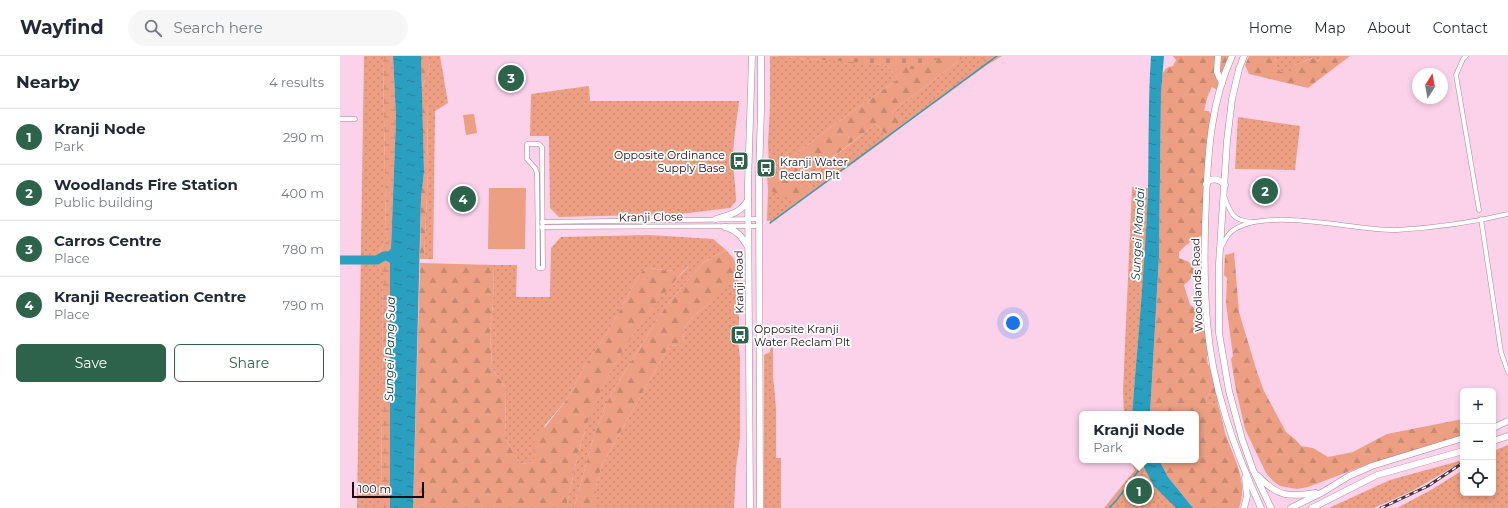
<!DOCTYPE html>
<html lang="en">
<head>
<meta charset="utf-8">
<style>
	:root { --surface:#fff; --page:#f6f6f7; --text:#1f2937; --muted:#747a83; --line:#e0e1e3; --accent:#2c634a }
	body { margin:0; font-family:Montserrat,sans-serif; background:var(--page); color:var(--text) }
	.controls { position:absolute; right:12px; bottom:12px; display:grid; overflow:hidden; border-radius:6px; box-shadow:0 2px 6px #0003 }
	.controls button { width:36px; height:36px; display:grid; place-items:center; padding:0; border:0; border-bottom:1px solid var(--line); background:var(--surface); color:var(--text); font:20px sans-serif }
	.compass { position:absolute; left:1072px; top:12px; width:36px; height:36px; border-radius:50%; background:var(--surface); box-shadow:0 2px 6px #0003; rotate:11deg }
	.scale { position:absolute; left:12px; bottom:10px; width:72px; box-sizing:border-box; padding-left:4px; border:2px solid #180b13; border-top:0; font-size:11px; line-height:14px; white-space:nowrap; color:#180b13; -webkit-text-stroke:3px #fff; paint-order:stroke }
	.you { position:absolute; left:673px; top:267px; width:14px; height:14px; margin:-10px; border:3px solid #fff; border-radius:50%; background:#1a73e8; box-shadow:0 0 0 6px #1a73e833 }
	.badge { display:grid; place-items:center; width:26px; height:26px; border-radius:50%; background:var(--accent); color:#fff; font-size:13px; font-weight:700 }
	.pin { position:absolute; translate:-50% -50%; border:2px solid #fff; box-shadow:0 1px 4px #0006 }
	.popup { position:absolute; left:739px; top:355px; width:120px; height:52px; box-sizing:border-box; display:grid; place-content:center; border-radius:6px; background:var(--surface); filter:drop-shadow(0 1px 3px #0005); font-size:13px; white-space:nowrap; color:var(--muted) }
	.popup b { font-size:15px; color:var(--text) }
	.popup::after { content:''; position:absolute; left:50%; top:100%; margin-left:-8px; border:8px solid transparent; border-top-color:var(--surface) }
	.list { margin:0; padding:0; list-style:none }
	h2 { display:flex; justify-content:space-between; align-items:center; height:52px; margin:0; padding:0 16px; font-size:17px }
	h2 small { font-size:13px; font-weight:400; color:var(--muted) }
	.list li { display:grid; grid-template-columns:26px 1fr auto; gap:12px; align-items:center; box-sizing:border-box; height:56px; padding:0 16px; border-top:1px solid var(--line) }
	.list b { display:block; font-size:15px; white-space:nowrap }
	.list p { margin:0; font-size:13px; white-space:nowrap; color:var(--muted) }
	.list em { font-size:13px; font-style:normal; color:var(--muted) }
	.actions { display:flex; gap:8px; padding:12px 16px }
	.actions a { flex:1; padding:9px 0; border:1px solid var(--accent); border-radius:6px; text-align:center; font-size:14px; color:var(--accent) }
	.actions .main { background:var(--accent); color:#fff }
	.icon { flex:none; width:22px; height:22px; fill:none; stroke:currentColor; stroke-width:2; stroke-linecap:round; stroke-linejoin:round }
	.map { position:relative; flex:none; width:1168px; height:452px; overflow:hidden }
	header { display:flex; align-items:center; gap:24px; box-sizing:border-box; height:56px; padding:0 20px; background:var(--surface); border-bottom:1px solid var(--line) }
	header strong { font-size:19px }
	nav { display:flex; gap:22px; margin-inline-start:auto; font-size:14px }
	.search { width:280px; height:36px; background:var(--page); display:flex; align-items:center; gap:10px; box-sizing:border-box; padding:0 14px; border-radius:22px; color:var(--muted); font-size:15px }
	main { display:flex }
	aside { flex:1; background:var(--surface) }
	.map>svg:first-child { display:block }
</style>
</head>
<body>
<header>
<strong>Wayfind</strong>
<div class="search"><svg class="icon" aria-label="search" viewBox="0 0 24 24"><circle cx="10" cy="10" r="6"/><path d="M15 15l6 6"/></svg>Search here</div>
<nav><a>Home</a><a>Map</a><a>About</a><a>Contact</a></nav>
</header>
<main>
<aside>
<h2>Nearby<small>4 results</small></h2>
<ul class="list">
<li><span class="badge">1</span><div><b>Kranji Node</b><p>Park</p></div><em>290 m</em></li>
<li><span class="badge">2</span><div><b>Woodlands Fire Station</b><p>Public building</p></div><em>400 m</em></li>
<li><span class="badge">3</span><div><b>Carros Centre</b><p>Place</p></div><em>780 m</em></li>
<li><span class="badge">4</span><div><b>Kranji Recreation Centre</b><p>Place</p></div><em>790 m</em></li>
</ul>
<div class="actions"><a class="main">Save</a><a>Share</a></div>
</aside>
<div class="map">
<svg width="1168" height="452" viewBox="0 0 1168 452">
	<defs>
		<pattern id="grass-dots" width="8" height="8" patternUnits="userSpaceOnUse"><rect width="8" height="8" fill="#ec9f82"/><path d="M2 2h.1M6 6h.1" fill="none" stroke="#ca886f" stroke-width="1.8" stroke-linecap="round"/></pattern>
		<pattern id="forest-firs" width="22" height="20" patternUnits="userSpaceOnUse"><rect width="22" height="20" fill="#ec9f82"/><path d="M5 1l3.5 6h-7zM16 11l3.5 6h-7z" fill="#ca886f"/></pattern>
		<pattern id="wetland-marsh" width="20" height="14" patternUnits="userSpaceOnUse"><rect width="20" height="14" fill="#ec9f82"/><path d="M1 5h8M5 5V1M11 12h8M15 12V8" fill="none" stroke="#ca886f"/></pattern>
		<pattern id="cemetery-stones" width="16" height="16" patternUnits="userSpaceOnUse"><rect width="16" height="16" fill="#ec9f82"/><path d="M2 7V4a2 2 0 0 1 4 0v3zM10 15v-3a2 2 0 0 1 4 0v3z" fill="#ca886f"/></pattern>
		<pattern id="water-ripples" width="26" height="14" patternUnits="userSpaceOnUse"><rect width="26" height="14" fill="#2a9fc0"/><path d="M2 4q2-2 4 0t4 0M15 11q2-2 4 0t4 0" fill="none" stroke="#23809b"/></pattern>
	</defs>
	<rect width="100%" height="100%" fill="#fcd2eb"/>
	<g fill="url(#grass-dots)">
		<path d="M24,0H43L46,185C38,197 32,204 43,217L41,452H17Z"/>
		<polygon points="81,0 100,0 108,47 95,55 93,203 84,203 88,116 87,46 82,46 82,31 90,12 89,5 81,5"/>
		<polygon points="430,0 537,8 547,10 558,23 491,71 439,111 429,110 428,87 430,52"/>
		<polygon points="625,0 641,0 647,9 563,70 561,64 552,56"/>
		<polygon points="936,0 982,0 978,5 972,2 954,9 952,16 941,16 935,8"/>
		<path d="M249,30L250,45H399C397,64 393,85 393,104C393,118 396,130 396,145L390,152L340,158L219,161L210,152L209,80H190L191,38Z"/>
		<polygon points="898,61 960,70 955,114 895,113"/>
		<path d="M536,68C541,72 545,77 545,84L430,168V165H427L428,134L436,137L462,131L456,128L474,118L464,109L471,103L482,110Z"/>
		<polygon points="792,131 808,132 805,201 792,358 784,358 783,335"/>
		<path d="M309,179L373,183L386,194L364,206L335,239L320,259L279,325L266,348L253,383L234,452H226C232,427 236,402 244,378C259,326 295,272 329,231C335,224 342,218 348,211L334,215L309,212L301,216L266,279L244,311L228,342L205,369L194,406L180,408L165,382L166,332L152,312L150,274L153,248L154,209H177L176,241H210L211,192L221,181Z"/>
		<polygon points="398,219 399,263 398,285 400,302 400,381 396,412 394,452 256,452 256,430 262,409 329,290 343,289 344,272 357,257 365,251 389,225"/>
		<polygon points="433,277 433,320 436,352 436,402 441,402 441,452 424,452 424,299 430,296"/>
		<polygon points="866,338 877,340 878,349 867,346"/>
		<polygon points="1168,389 1168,452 1057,452 1091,434 1123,414 1123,437 1153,437 1153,395"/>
		<polygon points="790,404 800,404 802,410 836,452 764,452 795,414"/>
		<polygon points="1123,404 1123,411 1120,407 1072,435 1034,452 989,452 1050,424"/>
	</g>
	<g fill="url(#forest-firs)">
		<path d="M438,0H625L552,56L561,64L563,70L545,84C545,77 541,72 536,68L481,110L474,104L471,103L464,110L474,118V120L457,128L462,131L470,128L474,134L457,146L428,134L427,119L429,110L439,111L491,71L558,23L547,10L537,8H521L452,1L440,2Z"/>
		<polygon points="641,0 662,0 647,9"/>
		<path d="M833,0H890L878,34L872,31L868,39L864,55H869L871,58L862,179L846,189L839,196V202L849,206L853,210C855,219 851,224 844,229L850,249L857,253L866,279L869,297L867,301L868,309L872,311L877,340L866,338L867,346L878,349C881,358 883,368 885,377C893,401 909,426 899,452H853L828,421L819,404H856V358H810L819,200L821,36C822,25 819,12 833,10L836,4Z"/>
		<polygon points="909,0 936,0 935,8 941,16 951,16 954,9 973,2 978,5 982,0 1010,0 968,32 909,18 905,9"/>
		<polygon points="81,5 89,5 90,12 82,31"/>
		<polygon points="82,46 87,46 88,116 84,203 80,203 81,142 84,116"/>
		<polygon points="386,194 394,203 398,219 389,226 365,251 357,257 344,272 343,289 329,290 262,409 256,430 256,452 234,452 253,383 266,348 279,325 320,259 335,239 364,206"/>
		<polygon points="894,196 899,256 917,316 924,335 946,376 956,384 961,390 973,392 988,401 1013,396 1047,378 1123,363 1123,381 1031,407 968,431 957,433 940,430 933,425 926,417 905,373 896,334 891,303 893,300 886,247 887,222 884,219 885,199 893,197"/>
		<path d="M80,207L154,209L153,248L150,274L152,312L166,332L165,382L180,408L194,406V385L228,342L244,311L266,279L301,216L309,212L333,215L348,210C305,257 263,316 244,378C236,402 232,427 226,452H73Z"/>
	</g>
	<path fill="url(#wetland-marsh)" d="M43,0H53L56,61L51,192L48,196L44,197L43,203L50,207V452H41L43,217C32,204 38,197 46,185Z"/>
	<polygon fill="url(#cemetery-stones)" points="431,0 602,0 577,14 551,9"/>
	<g fill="#ec9f82">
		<polygon points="134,58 137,77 126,79 123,59"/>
		<polygon points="149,132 186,132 185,193 148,193"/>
	</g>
	<g fill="url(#water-ripples)">
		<polygon points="53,0 81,0 84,116 81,142 73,452 50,452 50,207 43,203 44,197 48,196 51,192 56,61"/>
		<path d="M811,0H824L821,36L819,200L810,358H792C798,283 805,209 808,134C809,89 808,45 811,0Z"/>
		<polygon points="800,404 819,404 828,421 853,452 836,452 814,430"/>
	</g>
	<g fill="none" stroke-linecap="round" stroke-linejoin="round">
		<g stroke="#2a9fc0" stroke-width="1.5">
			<polyline points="430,167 657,0"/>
			<polyline points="769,452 776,445 802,410"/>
		</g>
		<polyline stroke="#2a9fc0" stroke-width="9" points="0,204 37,204 44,200 56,199"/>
		<g stroke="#ab849b" stroke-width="5">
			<g id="minor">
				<polyline points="1126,0 1123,3 1116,19 1139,154"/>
				<polyline points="0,63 15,63"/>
				<polygon points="187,88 199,88 202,91 203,212 198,212 197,117 195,112 187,103"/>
				<path d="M885,142C891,159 894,165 913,166"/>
				<polyline points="1141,163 1161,296 1168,316"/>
				<polyline points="202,166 419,163"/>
				<polyline points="201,171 419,170"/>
				<path d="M882,190C885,184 887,179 892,175C927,150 1014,175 1057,174C1091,172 1135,166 1168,158"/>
			</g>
		</g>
		<g stroke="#ab849b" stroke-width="7">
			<g id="primary">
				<polyline points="878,0 877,16 882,27"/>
				<path d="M892,0C871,46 868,95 866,145C864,186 864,226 867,266C872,331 894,393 921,452"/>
				<polyline points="904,0 899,13 892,43 887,85 879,208 879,277 889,335 902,383 913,414 931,452"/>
				<path d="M866,128L870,124C877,122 881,125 885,129"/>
				<path d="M376,163C389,159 401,157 408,144"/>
				<path d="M385,171C397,174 402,181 408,191"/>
				<polyline points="1153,372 1168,365"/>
				<polyline points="1153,385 1168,380"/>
				<path d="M918,420C938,441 948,441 976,437"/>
				<polyline points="410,452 408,127 412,0"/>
				<polyline points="420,452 419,121 421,53 421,0"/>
				<polyline points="904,452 907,440 905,422"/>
				<polyline points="951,452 983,436 1009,420 1032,410 1123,382"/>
				<polyline points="972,452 1037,419 1123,395"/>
			</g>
		</g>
		<use href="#minor" stroke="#fff" stroke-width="4"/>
		<use href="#primary" stroke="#fff" stroke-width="6"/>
		<g stroke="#47343f" stroke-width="3">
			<polyline id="rail" points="1041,452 1088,430 1121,408"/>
		</g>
		<use href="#rail" stroke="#fff" stroke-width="1.5" stroke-dasharray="4.5" stroke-linecap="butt"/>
	</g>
	<defs>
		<g id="bus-square" transform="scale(1)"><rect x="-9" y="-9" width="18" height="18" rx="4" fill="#2c634a" stroke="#fff"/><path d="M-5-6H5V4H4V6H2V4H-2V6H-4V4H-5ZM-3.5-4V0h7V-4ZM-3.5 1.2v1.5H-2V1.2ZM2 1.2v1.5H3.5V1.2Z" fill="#fff"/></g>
	</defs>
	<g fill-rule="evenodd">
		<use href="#bus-square" x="399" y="105"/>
		<use href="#bus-square" x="426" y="112"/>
		<use href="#bus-square" x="400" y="279"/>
	</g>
	<g text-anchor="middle" stroke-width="3.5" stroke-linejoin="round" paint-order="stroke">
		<g font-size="11" fill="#180b13" stroke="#fff" text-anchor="start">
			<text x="385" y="103" text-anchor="end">Opposite Ordinance<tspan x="385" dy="13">Supply Base</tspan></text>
			<text x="440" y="110">Kranji Water<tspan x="440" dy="13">Reclam Plt</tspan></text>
			<text x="414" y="277">Opposite Kranji<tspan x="414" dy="13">Water Reclam Plt</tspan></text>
		</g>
		<g font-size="11" fill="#180b13" stroke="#fff">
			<text transform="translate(311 161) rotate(-1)" y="4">Kranji Close</text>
			<text transform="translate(399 226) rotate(-91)" y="4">Kranji Road</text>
			<text transform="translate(857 229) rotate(-92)" y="4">Woodlands Road</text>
		</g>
		<g font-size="12" font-style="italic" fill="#003240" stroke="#fff">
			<text transform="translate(798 178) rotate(-87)" y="4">Sungei Mandai</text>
			<text transform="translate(50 293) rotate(-89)" y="4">Sungei Pang Sua</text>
		</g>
	</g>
</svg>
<div class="controls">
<button>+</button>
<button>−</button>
<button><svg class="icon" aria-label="locate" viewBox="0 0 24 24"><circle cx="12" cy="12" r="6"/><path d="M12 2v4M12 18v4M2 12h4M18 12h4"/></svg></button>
</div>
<svg class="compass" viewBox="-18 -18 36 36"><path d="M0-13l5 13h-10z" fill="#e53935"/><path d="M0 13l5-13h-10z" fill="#747a83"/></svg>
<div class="scale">100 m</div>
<div class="you"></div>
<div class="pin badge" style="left:799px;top:435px">1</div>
<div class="popup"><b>Kranji Node</b>Park</div>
<div class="pin badge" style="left:925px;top:135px">2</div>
<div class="pin badge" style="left:171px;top:22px">3</div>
<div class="pin badge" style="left:123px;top:143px">4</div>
</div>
</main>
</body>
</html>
